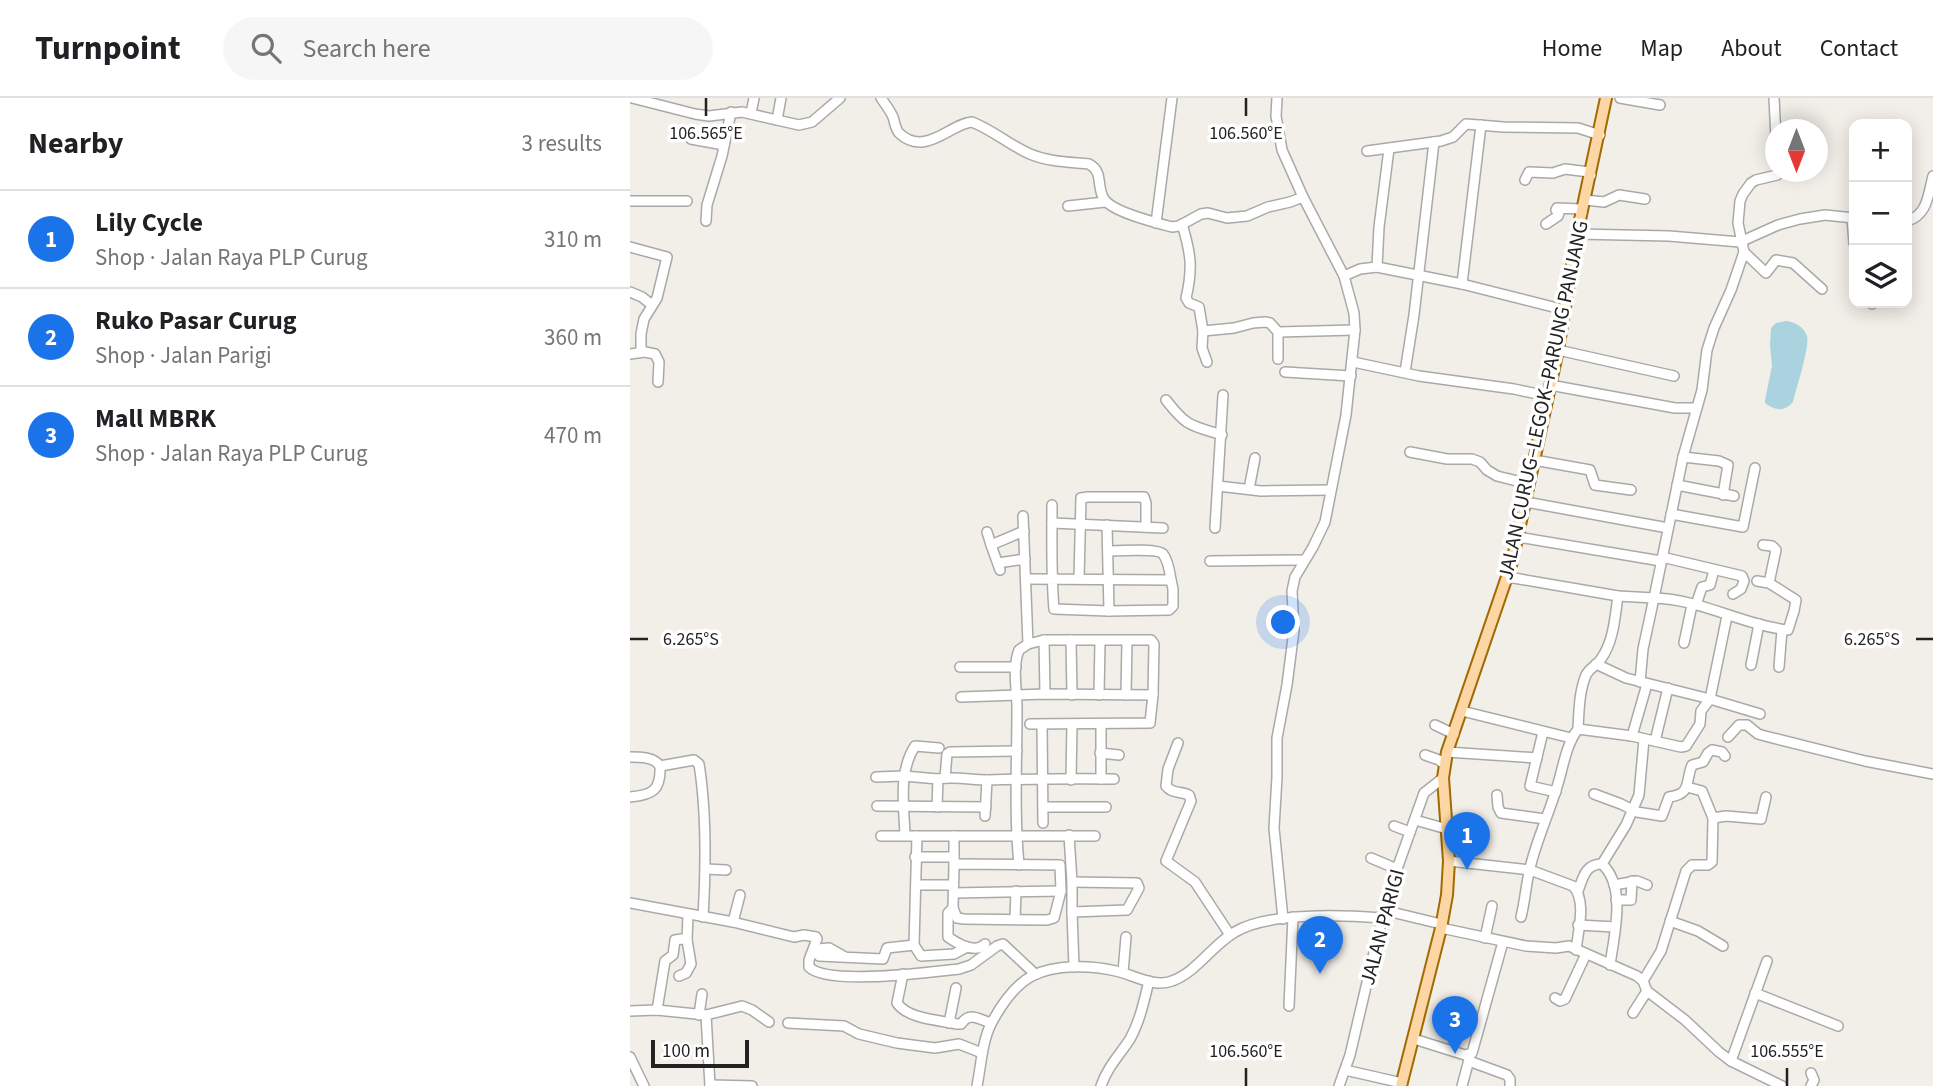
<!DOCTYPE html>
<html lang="en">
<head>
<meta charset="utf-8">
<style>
	:root { --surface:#fff; --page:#f6f6f6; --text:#202124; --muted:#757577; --line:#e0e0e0; --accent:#1a73e8 }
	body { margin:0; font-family:"Source Sans 3",sans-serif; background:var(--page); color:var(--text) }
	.controls { position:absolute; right:21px; top:21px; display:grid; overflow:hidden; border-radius:14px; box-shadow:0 4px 18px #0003 }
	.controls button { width:63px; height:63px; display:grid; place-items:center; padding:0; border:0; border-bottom:2px solid var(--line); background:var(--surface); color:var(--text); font:35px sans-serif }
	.compass { position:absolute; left:1135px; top:21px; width:63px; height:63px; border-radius:50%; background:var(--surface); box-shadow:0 4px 18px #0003; rotate:180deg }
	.scale { position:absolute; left:21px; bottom:18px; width:98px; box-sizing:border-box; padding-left:7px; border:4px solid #222; border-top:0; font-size:19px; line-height:24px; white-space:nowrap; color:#222; -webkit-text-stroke:5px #fff; paint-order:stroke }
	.you { position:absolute; left:654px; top:525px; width:24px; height:24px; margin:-18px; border:5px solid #fff; border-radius:50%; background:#1a73e8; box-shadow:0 0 0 10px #1a73e833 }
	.badge { display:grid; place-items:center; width:46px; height:46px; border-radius:50%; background:var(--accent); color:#fff; font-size:23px; font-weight:700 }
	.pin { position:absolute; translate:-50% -58px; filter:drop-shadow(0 2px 4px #0008) }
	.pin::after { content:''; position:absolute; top:37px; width:24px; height:21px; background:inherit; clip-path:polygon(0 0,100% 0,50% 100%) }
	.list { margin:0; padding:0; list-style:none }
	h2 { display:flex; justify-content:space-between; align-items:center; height:91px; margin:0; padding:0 28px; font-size:30px }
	h2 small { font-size:23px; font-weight:400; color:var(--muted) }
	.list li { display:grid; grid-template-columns:46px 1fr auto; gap:21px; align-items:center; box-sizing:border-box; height:98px; padding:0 28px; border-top:2px solid var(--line) }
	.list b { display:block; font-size:26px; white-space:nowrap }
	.list p { margin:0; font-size:23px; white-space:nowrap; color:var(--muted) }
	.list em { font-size:23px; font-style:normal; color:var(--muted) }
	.icon { flex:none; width:38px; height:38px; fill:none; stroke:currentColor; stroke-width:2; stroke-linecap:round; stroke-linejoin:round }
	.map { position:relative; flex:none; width:1303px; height:988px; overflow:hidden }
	header { display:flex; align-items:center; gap:42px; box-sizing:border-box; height:98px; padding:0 35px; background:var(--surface); border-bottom:2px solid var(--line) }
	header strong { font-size:33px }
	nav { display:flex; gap:38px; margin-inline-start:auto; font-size:24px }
	.search { width:490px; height:63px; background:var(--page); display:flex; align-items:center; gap:18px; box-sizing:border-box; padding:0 24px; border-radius:38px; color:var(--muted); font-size:26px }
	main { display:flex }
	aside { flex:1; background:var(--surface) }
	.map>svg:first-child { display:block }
</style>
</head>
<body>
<header>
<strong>Turnpoint</strong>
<div class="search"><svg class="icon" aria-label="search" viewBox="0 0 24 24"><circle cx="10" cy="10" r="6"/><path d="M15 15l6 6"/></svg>Search here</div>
<nav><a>Home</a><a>Map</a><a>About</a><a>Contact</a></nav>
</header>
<main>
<aside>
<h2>Nearby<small>3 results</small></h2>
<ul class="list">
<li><span class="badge">1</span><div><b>Lily Cycle</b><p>Shop · Jalan Raya PLP Curug</p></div><em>310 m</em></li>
<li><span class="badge">2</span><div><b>Ruko Pasar Curug</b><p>Shop · Jalan Parigi</p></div><em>360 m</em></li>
<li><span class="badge">3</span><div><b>Mall MBRK</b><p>Shop · Jalan Raya PLP Curug</p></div><em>470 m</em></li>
</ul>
</aside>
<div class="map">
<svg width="1303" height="988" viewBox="0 0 1303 988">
	<rect width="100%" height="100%" fill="#f2efe9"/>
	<path fill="#aad3df" d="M1156,223C1165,224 1174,229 1177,238C1180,249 1166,291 1163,304C1154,314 1146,313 1135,305V302L1142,268L1140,247L1141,230L1146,225Z"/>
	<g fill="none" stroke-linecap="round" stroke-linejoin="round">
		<g stroke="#a9a9a9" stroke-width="12">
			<g id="minor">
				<polyline points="2,0 65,16 79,18 112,14 169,27 182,24 210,0"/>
				<path d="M251,0C255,6 260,12 263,19C265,25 265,30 269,35C295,60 321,25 342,24C363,32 379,47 400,56C419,64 439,64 459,66C474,74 466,89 474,101C482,114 527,125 542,129L549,128L571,116L578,115L597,120L617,118L638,109L660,104L673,99"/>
				<polyline points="647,0 646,18 652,52 673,99 714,178 724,215 725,232 716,317 695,424 683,449 665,479 662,493 664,532 657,587 647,640 647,679 644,730 653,821"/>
				<polyline points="990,0 1030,7"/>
				<polyline points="1144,0 1146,40"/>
				<polyline points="121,15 124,0"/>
				<polyline points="147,22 151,0"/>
				<polyline points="61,41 94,47"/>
				<polyline points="759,51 749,129 747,169 832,186 935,212"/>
				<polyline points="737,53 811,43 823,39 836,26 873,29 948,30 970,37"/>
				<polyline points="895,82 899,74 923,75 935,71 959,74 961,77"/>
				<polyline points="955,102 974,104 989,97 1015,101"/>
				<polyline points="0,103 57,103"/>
				<polyline points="438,108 475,104"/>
				<polyline points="1222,120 1224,145"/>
				<polyline points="76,123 77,107 92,58 101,14"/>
				<path d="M1277,123C1298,117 1298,96 1303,78"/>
				<polyline points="526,125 542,0"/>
				<path d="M552,126C561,156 563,170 556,200L559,205L569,209L573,233L604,230L623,225L635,224L640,225L648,234L725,232"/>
				<polyline points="916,126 928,118 929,115 926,112 927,110 950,111 952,115"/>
				<polyline points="947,136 1039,138 1110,144 1148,127 1170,121 1195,117 1224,120"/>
				<polyline points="0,149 37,159 27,200 14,221 11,236 11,254"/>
				<polyline points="1114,154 1136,175 1146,162 1163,165 1192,191"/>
				<polyline points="714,178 730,171 747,169"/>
				<polyline points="832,186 851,27"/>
				<polyline points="0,194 12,199 22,207"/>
				<polyline points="1242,205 1242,206"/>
				<polyline points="573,233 572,250 577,264"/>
				<polyline points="928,252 1044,278"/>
				<polyline points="0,256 15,254 25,256 29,264 28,284"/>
				<polyline points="648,261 648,234"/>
				<polyline points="723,264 789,278 884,291 917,298"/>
				<polyline points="655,274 721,278"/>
				<polyline points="775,274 784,217 804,44"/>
				<polyline points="920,287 1045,310 1066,310"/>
				<path d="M536,302C557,329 560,327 592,337"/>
				<polyline points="780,354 817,361 842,361 850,364 857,372 867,378 899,386"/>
				<polyline points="1053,359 1089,363 1098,367 1093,397"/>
				<polyline points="904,362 960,372 965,387 1001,392"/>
				<polyline points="1047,387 1104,398"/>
				<polyline points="588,388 631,393 700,392"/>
				<polyline points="619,391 625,360"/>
				<polyline points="896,404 1038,430"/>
				<polyline points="1041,416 1113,429 1125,370"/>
				<polyline points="422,425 533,430"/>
				<polyline points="477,427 479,513"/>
				<polyline points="585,430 593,297"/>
				<polyline points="357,434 361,447"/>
				<polyline points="888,439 1031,463"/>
				<polyline points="1133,447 1142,448 1146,452 1139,485"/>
				<path d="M478,453C488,453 527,450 533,456C538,462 540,475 541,482"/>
				<polyline points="1032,459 1112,478 1114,483 1111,491 1103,496"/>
				<polyline points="580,463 674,462"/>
				<polyline points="368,465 395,461"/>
				<polyline points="370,472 361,447 394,433"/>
				<polyline points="878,479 988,498 1024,500 1013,551 1010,584"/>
				<path d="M396,481L541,482L543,491V508L539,512L479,513L424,511C421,477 422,441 422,407"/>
				<polyline points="449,481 451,400 458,399 514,399 516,405 516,429"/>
				<path d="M1127,483L1139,485L1166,502L1164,513L1158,532C1113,527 1070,501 1024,500L1053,359L1072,292L1077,252L1084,230L1101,192L1114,154L1108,125L1110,103L1113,96L1121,85L1126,82L1147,77L1148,74"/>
				<polyline points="1066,507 1072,489 1080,487 1084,472"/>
				<polyline points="414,542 415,596"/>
				<polyline points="441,542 442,597"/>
				<polyline points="1054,545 1062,507"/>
				<polyline points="398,546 414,542 521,542 524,546 523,597 520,625 400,626"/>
				<polyline points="966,566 996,580 1080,601 1130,616"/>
				<polyline points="1121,567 1129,526"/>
				<polyline points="330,569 386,569"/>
				<polyline points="1149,569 1152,532"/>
				<polyline points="469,597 470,543"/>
				<polyline points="496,597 497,543"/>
				<polyline points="331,599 415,596 523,597"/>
				<polyline points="832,613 941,640"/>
				<polyline points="412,627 413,725"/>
				<polyline points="805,627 824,636"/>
				<path d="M948,631C949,613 949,594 956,577C960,569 967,568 971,561C984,543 985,518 988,498"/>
				<polyline points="913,634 900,688 926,694"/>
				<polyline points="1002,638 1051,649 1056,648 1070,626 1071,613 1080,601 1097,518"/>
				<polyline points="1098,639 1109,627 1117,627 1128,636 1135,638 1235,663 1303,676"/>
				<polyline points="1025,643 1038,590"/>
				<path d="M548,645L538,671L536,688C542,696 551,693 559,697L561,703L536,763L565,784L600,837"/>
				<polyline points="817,654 907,660"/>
				<polyline points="470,655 489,657"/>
				<polyline points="795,657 809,662 815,667"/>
				<path d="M0,659C11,659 24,659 30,668L64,662L69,666C77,716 76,768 73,819"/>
				<polyline points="246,679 274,678 308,681"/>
				<polyline points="315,680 317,656 320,654 387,653"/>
				<polyline points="471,681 471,627"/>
				<polyline points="441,682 442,627"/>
				<path d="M964,696L991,706L1007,714L1032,718L1039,699C1062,696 1055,684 1062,667L1073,664L1078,655L1082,652L1092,654L1095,658"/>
				<polyline points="867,697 868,709 871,715 915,721"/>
				<path d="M0,699C23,697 31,692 30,668"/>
				<polyline points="247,708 356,709"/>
				<path d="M307,709L308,681C325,678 341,682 358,682C400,681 442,680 484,681"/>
				<polyline points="413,709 476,709"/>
				<polyline points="355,718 357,682"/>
				<polyline points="1083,720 1096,718 1131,721 1136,699"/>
				<polyline points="785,722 817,731"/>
				<polyline points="764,728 780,734"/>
				<path d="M275,737C274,708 268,674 285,648L309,650"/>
				<polyline points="439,737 442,784 442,814 444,869"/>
				<polyline points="251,738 465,738"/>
				<polyline points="287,738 284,847 291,858 324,856 337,849"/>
				<polyline points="324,738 324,759"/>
				<polyline points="285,759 324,759 324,766"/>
				<polyline points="741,760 767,771"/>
				<path d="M819,763L900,772L943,788C957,803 948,833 946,852"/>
				<polygon points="324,766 430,767 431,793 424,820 417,822 334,821 327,820 323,810"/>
				<path d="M972,766C997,789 984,837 980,867"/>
				<path d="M389,767C384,715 387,662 387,610C387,591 382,570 389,552L398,546L393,418"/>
				<polyline points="76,771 96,772"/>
				<polyline points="286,787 320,787"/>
				<polyline points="984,787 1007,783 1017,787"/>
				<path d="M948,793C953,780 955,766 972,766L996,727L1009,697L1014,641"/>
				<polyline points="324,795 431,793"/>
				<polyline points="986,802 1001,802 1002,783"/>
				<path d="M0,805L103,824L164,839L174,837L186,839L187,841L179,862V869C198,888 300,874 329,871L341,867L367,848L373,846L405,876"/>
				<path d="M323,810L318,815V839C328,846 345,856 355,846"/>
				<polyline points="753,812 811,826"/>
				<polyline points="442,814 497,812 509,790 507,785 442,784"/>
				<path d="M891,819C895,803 896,786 900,770C906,744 918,718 926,692C933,672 935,648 948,631L1002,638L1017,586"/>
				<polyline points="385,821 386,793"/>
				<polyline points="1040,823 1068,833 1093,848"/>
				<polyline points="103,824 110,797"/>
				<polyline points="948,827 985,829"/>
				<polyline points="811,830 896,848 926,850 939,848 1007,878 1013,883 1017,893 1055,922 1089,954 1101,963 1152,988"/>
				<polyline points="855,840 862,808"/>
				<polyline points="215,859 199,850 188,851 187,855 189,858 253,861 257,850 284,847"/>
				<polyline points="493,874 496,839"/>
				<path d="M273,876L267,905C278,921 308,922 327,926H331C340,913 348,921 361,925"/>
				<polyline points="49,878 56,875 61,866 57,842 58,817"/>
				<polyline points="1013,883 1031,853 1056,773 1062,767 1078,767 1082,764 1083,720 1072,693 1057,689"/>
				<polyline points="1125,895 1208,928"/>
				<polyline points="925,900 930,903 935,901 956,856"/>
				<polyline points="659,908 663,819"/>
				<polyline points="27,912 35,863 43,857 45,842 52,841 57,842"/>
				<polyline points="0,913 27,912 76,917 112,908 122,912 139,924"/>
				<polyline points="1003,915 1017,893"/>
				<polyline points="69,917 72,896"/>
				<polyline points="76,917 80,988"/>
				<polyline points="158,925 214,928 229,936 267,945 305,950 329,946 352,955"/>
				<polyline points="319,925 326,890"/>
				<polyline points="784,941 835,957 842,955 873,844"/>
				<polyline points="0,959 14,988"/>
				<polyline points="839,963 877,977 880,981 880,988"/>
				<polyline points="1101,963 1137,863"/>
				<polyline points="715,972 772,985"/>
				<polyline points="1181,975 1184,982 1181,988"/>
				<polyline points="80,987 122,988"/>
				<path d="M347,988C351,968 352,944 361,926C370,909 385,887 402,878C425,866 461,867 486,873C504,877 524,890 542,883C567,874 582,847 605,834C638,814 713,817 751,820"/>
				<path d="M471,988C478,968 489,958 500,941C510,923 514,903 519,883"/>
				<polyline points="709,988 720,957 757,799 794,695 813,680"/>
				<polyline points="832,988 840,958"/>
			</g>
		</g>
		<g stroke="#a06b00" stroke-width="14">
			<polyline id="major" points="771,988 811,830 817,797 819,763 813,680 817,654 882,464 928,252 947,136 976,0"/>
		</g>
		<use href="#minor" stroke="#fff" stroke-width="9"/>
		<use href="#major" stroke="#fcd6a4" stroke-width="10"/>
	</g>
	<path fill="none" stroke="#222" stroke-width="2.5" d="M76,0V18M616,0V18M0,541H18M1286,541H1303M616,970V988M1157,970V988"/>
	<g text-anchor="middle" stroke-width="7" stroke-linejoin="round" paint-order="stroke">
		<g font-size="21" fill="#222" stroke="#fff">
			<text transform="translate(913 302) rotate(-78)" y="7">JALAN CURUG–LEGOK–PARUNG PANJANG</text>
			<text transform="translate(752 829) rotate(-75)" y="7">JALAN PARIGI</text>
		</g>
	</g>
	<g font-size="18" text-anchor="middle" fill="#222" stroke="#fff" stroke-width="7" stroke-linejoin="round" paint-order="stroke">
		<text x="76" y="41">106.565°E</text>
		<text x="616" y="41">106.560°E</text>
		<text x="1242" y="547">6.265°S</text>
		<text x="61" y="547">6.265°S</text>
		<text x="616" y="959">106.560°E</text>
		<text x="1157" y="959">106.555°E</text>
	</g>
</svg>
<div class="controls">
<button>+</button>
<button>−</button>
<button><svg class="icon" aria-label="layers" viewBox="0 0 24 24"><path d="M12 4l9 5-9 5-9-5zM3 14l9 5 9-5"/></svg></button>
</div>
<svg class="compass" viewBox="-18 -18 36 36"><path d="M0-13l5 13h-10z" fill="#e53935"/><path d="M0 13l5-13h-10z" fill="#757577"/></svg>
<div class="scale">100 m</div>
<div class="you"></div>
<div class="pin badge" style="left:837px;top:772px">1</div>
<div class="pin badge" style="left:690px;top:876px">2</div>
<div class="pin badge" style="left:825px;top:956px">3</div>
</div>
</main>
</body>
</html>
